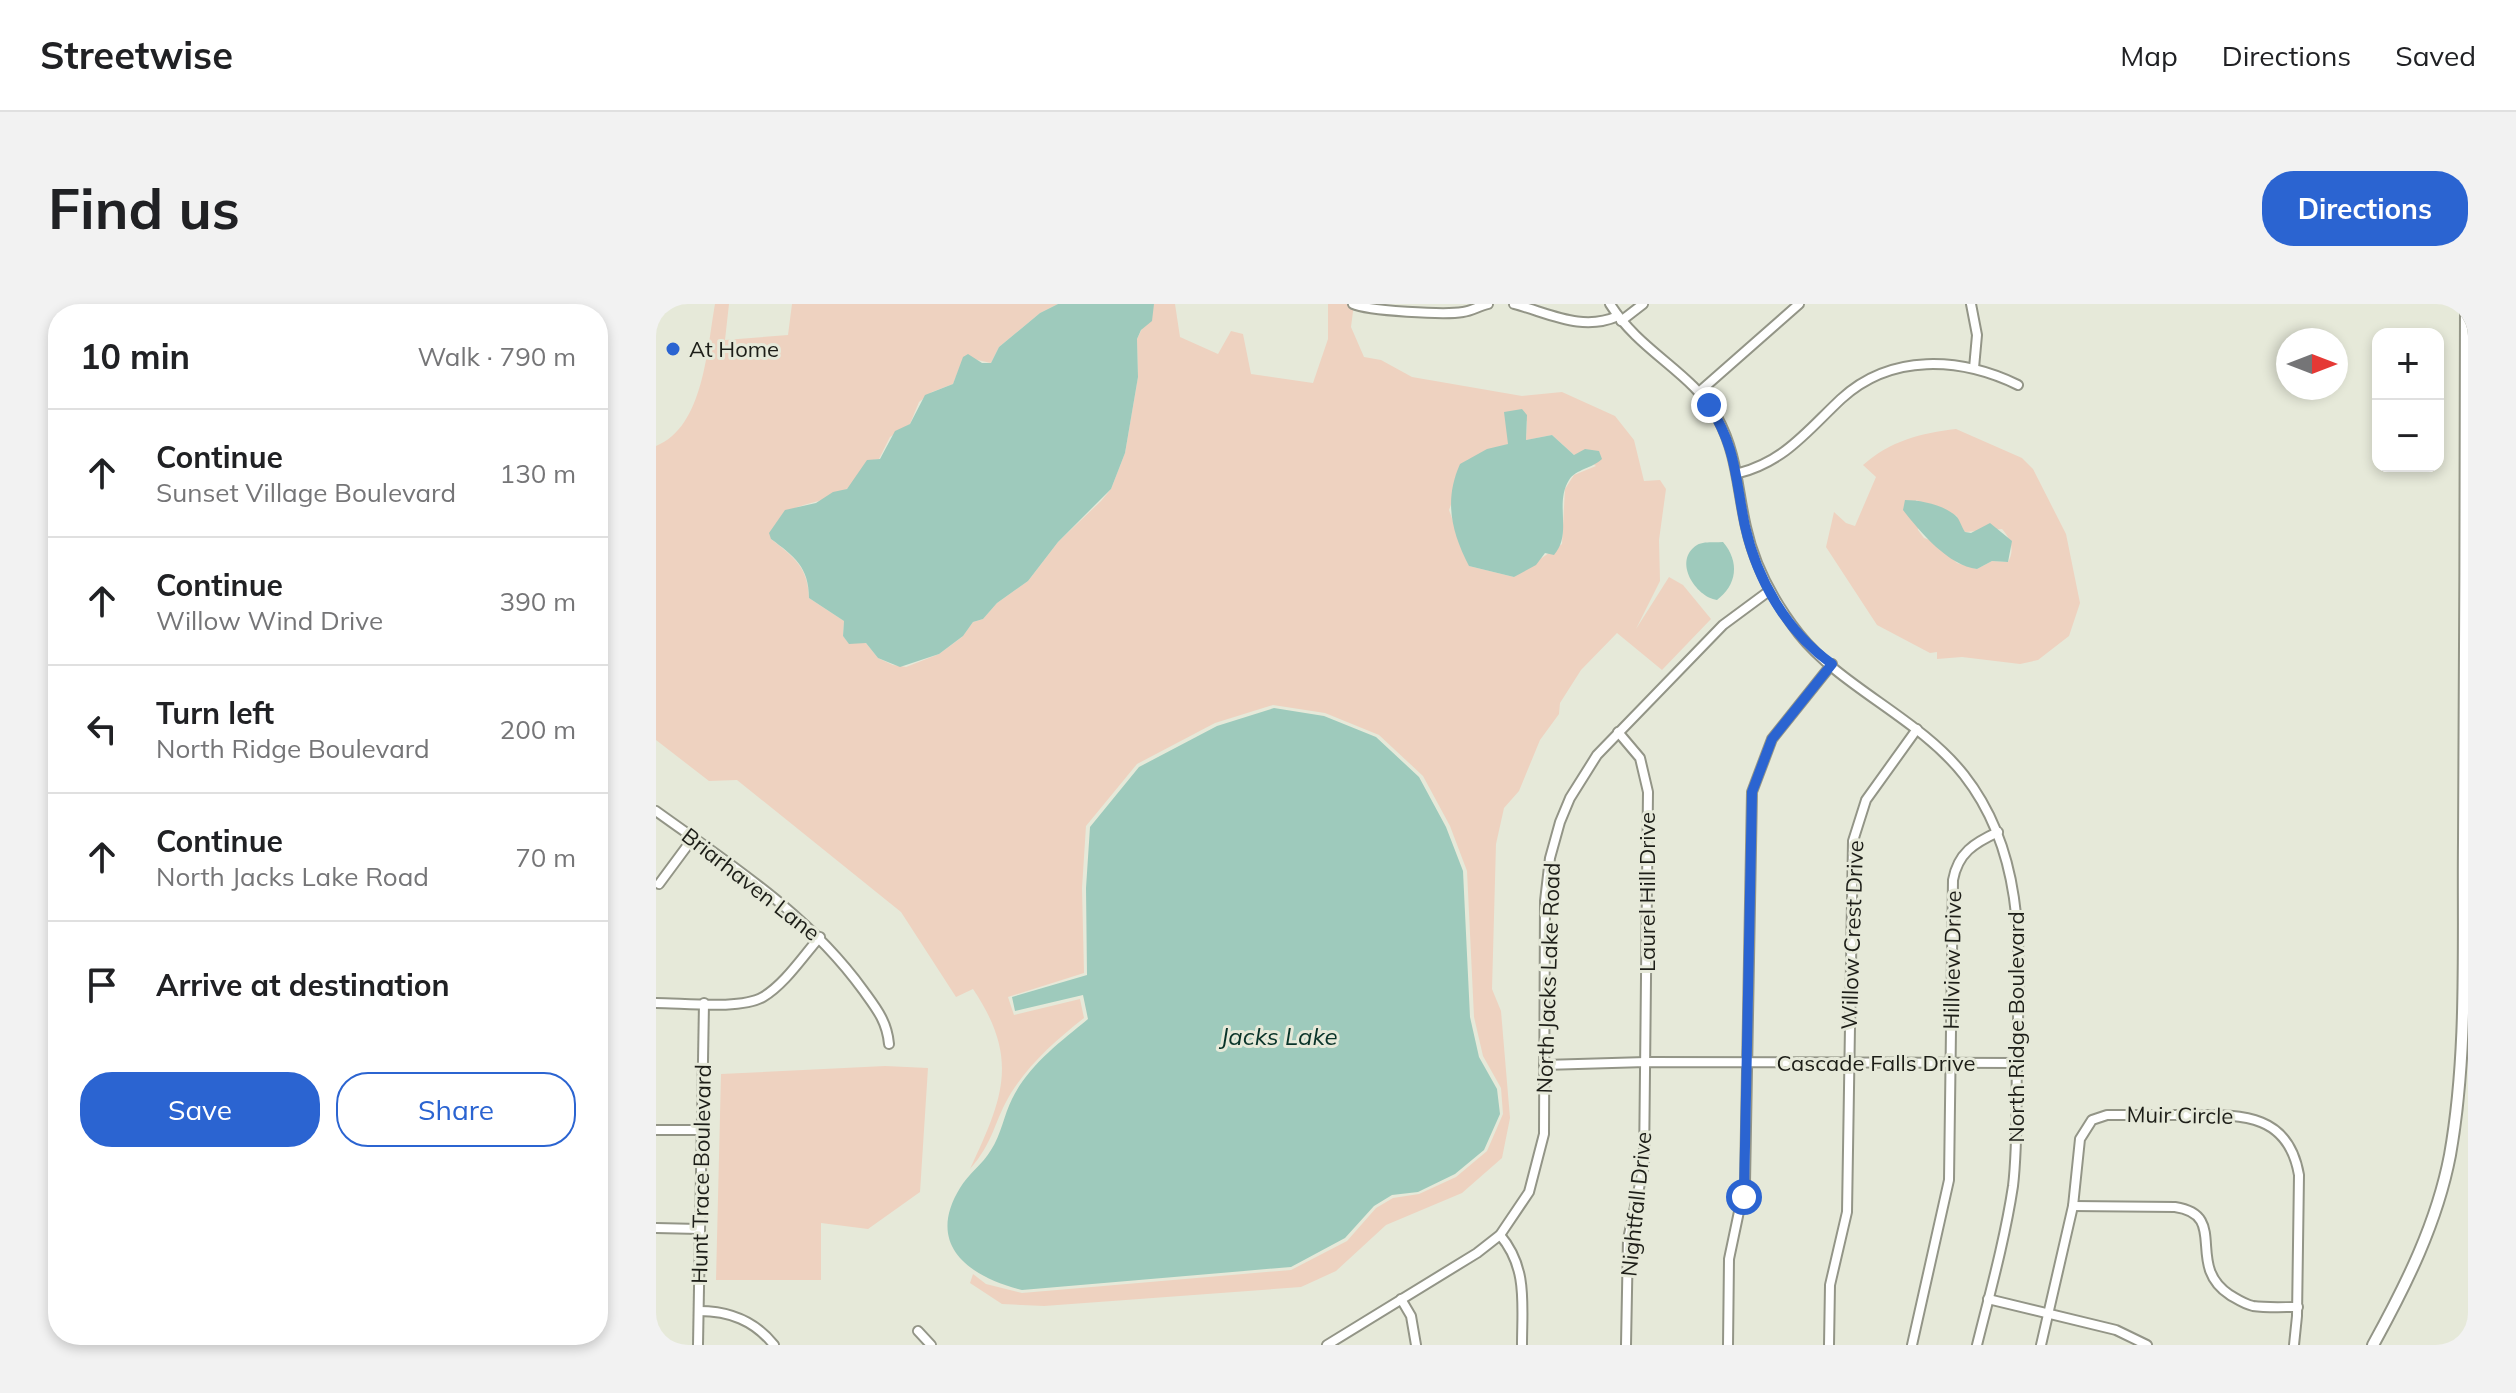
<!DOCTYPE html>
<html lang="en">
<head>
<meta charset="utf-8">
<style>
	:root { --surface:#fff; --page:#f2f2f2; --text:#202124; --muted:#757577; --line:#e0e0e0; --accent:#2b64d1 }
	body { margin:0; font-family:Mulish,sans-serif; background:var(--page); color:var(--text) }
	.controls { position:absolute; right:24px; top:24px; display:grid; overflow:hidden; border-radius:16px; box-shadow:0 4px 12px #0003 }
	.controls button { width:72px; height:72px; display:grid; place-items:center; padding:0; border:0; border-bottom:2px solid var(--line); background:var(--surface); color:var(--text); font:40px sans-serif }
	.compass { position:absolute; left:1620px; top:24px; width:72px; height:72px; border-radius:50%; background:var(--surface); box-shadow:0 4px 12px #0003; rotate:90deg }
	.stop { position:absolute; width:24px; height:24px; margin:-18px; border:6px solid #2b64d1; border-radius:50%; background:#fff }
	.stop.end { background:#2b64d1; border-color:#fff; box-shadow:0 2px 8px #0008 }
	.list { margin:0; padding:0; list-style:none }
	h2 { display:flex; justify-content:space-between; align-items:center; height:104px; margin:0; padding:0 32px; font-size:34px }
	h2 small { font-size:26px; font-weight:400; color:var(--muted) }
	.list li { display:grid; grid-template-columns:52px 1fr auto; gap:24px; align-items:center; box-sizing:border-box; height:128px; padding:0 32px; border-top:2px solid var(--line) }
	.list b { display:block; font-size:30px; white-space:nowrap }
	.list p { margin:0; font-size:26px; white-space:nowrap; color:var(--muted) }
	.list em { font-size:26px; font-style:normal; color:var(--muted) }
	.actions { display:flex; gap:16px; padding:24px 32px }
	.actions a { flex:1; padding:18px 0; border:2px solid var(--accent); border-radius:32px; text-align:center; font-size:28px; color:var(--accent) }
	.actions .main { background:var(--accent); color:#fff }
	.icon { flex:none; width:44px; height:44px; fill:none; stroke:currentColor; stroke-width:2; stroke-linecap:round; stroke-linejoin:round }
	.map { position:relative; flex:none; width:1812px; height:1041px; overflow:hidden; border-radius:32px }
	header { display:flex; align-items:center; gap:48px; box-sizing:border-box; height:112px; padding:0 40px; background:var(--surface); border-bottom:2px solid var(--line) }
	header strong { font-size:38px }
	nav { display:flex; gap:44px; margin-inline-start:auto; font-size:28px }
	.intro { display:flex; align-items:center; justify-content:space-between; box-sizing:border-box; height:192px; padding:0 48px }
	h1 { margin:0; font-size:56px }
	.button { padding:20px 36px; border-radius:32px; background:var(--accent); color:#fff; font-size:28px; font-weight:700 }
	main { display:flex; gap:48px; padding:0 48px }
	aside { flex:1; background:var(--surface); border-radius:32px; box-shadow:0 4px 12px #0003 }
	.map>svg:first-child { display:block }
</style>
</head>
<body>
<header>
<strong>Streetwise</strong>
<nav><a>Map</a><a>Directions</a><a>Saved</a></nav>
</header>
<div class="intro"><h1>Find us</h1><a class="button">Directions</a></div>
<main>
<aside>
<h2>10 min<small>Walk · 790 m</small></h2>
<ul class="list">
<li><svg class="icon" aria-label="ahead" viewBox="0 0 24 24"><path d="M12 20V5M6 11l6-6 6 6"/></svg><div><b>Continue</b><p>Sunset Village Boulevard</p></div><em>130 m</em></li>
<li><svg class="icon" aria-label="ahead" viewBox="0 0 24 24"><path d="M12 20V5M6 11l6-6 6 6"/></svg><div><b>Continue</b><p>Willow Wind Drive</p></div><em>390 m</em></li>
<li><svg class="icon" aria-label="left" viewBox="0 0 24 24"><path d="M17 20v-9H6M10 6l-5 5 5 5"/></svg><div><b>Turn left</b><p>North Ridge Boulevard</p></div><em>200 m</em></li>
<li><svg class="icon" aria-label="ahead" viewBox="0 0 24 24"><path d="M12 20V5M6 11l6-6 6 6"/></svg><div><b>Continue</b><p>North Jacks Lake Road</p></div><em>70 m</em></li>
<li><svg class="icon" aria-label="arrive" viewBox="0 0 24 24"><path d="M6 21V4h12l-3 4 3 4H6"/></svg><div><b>Arrive at destination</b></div></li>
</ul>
<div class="actions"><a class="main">Save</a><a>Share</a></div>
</aside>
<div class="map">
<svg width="1812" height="1041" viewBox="0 0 1812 1041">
	<rect width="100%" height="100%" fill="#e6e9d9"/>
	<g fill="#eed2c0" fill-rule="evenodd">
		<path d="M59,0H73L69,36L132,31L136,0H402L384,9L343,43L335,59L308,53L297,80L276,88L263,98L254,120L234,133L223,155C206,156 204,174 192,184C165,205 122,193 115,235C138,253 152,263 153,294L188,317L187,332L193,339H210L222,354L237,361L250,363L283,350L306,333L317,318L327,315L341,299L372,277L402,238L445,197L455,185L469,149L482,73L481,35L498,0H519L524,33L562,50L575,27L587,30L595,70L657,79L672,35V0H698L695,23L708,53L725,56L756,73L866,92L906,88L959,112L978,136L988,177L1004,176L1010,185L1003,236L1004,277L980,325L1013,273L1027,281L1055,315L1006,366L961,329L925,366L904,399L903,410L884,436L863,487L848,504L840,540L836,685L845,707L854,814L846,854L806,889L730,921L680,967L645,983L388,1002L346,1000L314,979L317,970L330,980L366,989L635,966L691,937L720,904L737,894L763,890L800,873L831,847L847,810L845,784L827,752L818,713L811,567L794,522L767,472L723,431L669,409L617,401L559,419L481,460L430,522L426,584L428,669L352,693L358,711L424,695L428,714C399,737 375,758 355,789C338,817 338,838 314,865C347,794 364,755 317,685L300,693L245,608L81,476L53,477L0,436V142C48,123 51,44 59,0ZM871,117L870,136L896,131L918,151L924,150L940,162L918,171L909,185L906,240L858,273L813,262L793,206L811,156L853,140L851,122Z"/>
		<path d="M1300,125L1366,154L1377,165L1410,230L1424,299L1413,332L1382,356L1364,360L1306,353L1281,355V348L1274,349L1221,321L1170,243L1178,208L1190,219L1199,222L1220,173L1207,161C1234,137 1265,129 1300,125ZM1260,196L1301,212L1302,220L1309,228L1346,225C1355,235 1359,246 1352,258L1336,257L1321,265L1301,259L1280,238L1268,234L1262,226Z"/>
		<polygon points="229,762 272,764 264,888 212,925 165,919 165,976 60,976 65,770"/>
	</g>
	<g fill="#9ecabc">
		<path d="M402,0H498L496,17L485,26L481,35L482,73L469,149L455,185L402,238L372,277L341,299L327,315L317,318L307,332L283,350L244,363L222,354L210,339L193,340L187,332L188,317L153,294C153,263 138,252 115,235L113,229L129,206L160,199L177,188L191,185L211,156L224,155L239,127L254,120L269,91L297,80L307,53L312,50L326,59H335L343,43L384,9Z"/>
		<path d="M866,105L871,111L870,136L896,131L918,151L929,145L943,147L946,155C937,164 920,165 913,176C898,200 917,229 898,251L889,249L880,261L858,273L813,262C795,227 788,196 804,160L831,145L852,140L848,108Z"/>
		<path d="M1249,196C1264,196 1288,201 1300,212C1304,216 1305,222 1309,228L1315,229L1334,219L1356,237L1352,258L1336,257L1321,265C1293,262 1264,228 1247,206Z"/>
		<path d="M1067,238C1084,258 1081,281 1061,296C1040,293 1016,257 1041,241C1048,237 1059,239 1067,238Z"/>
		<path d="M618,404L668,412L720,433L763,473L790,523L807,567L814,713L823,753L841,785L844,810L828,846L799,870L762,888L736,891L718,902L689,934L635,963L366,986C313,973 269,941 304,884C312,870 327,860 335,846C345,831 348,811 356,795C373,761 403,739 432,715L427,691L359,707L356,693L431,671L430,584L434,523L483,463L561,422Z"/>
	</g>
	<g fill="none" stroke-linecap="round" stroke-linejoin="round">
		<g stroke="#939587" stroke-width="12">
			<g id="minor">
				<path d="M697,0C712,7 789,11 807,8C816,7 823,2 832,0"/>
				<path d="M858,0C893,9 926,28 962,12"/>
				<path d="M954,0C984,48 1036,68 1061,113C1081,149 1081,184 1090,223C1099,264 1118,298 1143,330C1186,384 1263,414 1308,471C1373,554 1363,656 1361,755C1360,797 1362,840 1357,882C1349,935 1334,989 1321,1041"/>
				<polyline points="1315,0 1321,31 1318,64"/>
				<polyline points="965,17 987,0"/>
				<polyline points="1043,88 1143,0"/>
				<path d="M1083,169C1129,157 1151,127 1185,95C1235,49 1304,53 1362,81"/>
				<polyline points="962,428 984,454 992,488 988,861 972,935 970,1041"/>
				<path d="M0,507C75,561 152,610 207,686C220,704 231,717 233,740"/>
				<polyline points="3,580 37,534"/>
				<path d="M0,699C28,699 84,706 107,693C129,680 147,652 164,633"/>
				<polyline points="888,761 990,758 1361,759"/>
				<polyline points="0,826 45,826"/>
				<path d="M1417,902L1519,903C1574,911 1528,961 1574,991C1581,995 1588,1000 1597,1002C1611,1004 1627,1003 1642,1003"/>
				<polyline points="0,924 43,925"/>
				<path d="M844,931C872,964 866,1000 866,1041"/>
				<polyline points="745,995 755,1012 760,1041"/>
				<polyline points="1332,995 1460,1026 1491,1041"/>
				<path d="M43,1007C73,1007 98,1016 118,1041"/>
				<polyline points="262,1027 275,1041"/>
				<polyline points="42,1041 48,699"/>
				<polyline points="671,1041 821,949 844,931 873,888 888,830 889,597 894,554 904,518 914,494 941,451 1067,321 1113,287"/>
				<polyline points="1072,1041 1073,955 1089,879 1096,488 1116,435 1176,360"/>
				<polyline points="1173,1041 1174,981 1191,908 1197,537 1210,496 1261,425"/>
				<path d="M1256,1041L1293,876L1297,576C1302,549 1318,539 1342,528"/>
				<path d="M1385,1041L1417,902L1424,835L1436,816L1451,811C1478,811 1505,811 1532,811C1584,811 1632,808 1643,871L1641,1012L1638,1041"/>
			</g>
		</g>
		<g stroke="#939587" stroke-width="14">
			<path id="major" d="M1717,1041C1750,981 1781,919 1794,851C1812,750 1807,641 1808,538C1809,359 1810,179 1810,0"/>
		</g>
		<use href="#minor" stroke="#fff" stroke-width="8"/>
		<use href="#major" stroke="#fff" stroke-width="10"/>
	</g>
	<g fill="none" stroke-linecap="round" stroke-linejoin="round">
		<path stroke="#2b64d1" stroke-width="10" d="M1053,101C1081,145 1079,174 1089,222C1101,276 1131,328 1176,360L1116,435L1096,488L1088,893"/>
	</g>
	<circle fill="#2b64d1" stroke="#e6e9d9" stroke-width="3" cx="17" cy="45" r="8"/>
	<g text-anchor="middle" stroke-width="6" stroke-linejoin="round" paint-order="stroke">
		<g font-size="22" fill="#1d1e18" stroke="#e6e9d9" text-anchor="start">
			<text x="33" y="53">At Home</text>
		</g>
		<g font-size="22" fill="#1d1e18" stroke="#e6e9d9">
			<text transform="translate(95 580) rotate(38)" y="8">Briarhaven Lane</text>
			<text transform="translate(991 588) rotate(-90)" y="8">Laurel Hill Drive</text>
			<text transform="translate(1196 631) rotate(-88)" y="8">Willow Crest Drive</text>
			<text transform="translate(1296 656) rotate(-89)" y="8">Hillview Drive</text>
			<text transform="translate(892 674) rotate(-88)" y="8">North Jacks Lake Road</text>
			<text transform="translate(1360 723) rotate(-90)" y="8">North Ridge Boulevard</text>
			<text x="1220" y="767">Cascade Falls Drive</text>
			<text transform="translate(1524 811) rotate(1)" y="8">Muir Circle</text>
			<text transform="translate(45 870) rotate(-89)" y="8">Hunt Trace Boulevard</text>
			<text transform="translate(980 900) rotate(-84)" y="8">Nightfall Drive</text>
		</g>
		<g font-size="24" font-style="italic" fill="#093329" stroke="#e6e9d9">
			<text x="623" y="741">Jacks Lake</text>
		</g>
	</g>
</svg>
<div class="controls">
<button>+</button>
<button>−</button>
</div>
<svg class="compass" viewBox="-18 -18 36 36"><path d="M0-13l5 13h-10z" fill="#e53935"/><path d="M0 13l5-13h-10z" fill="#757577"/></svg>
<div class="stop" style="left:1088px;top:893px"></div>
<div class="stop end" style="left:1053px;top:101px"></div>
</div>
</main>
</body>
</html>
